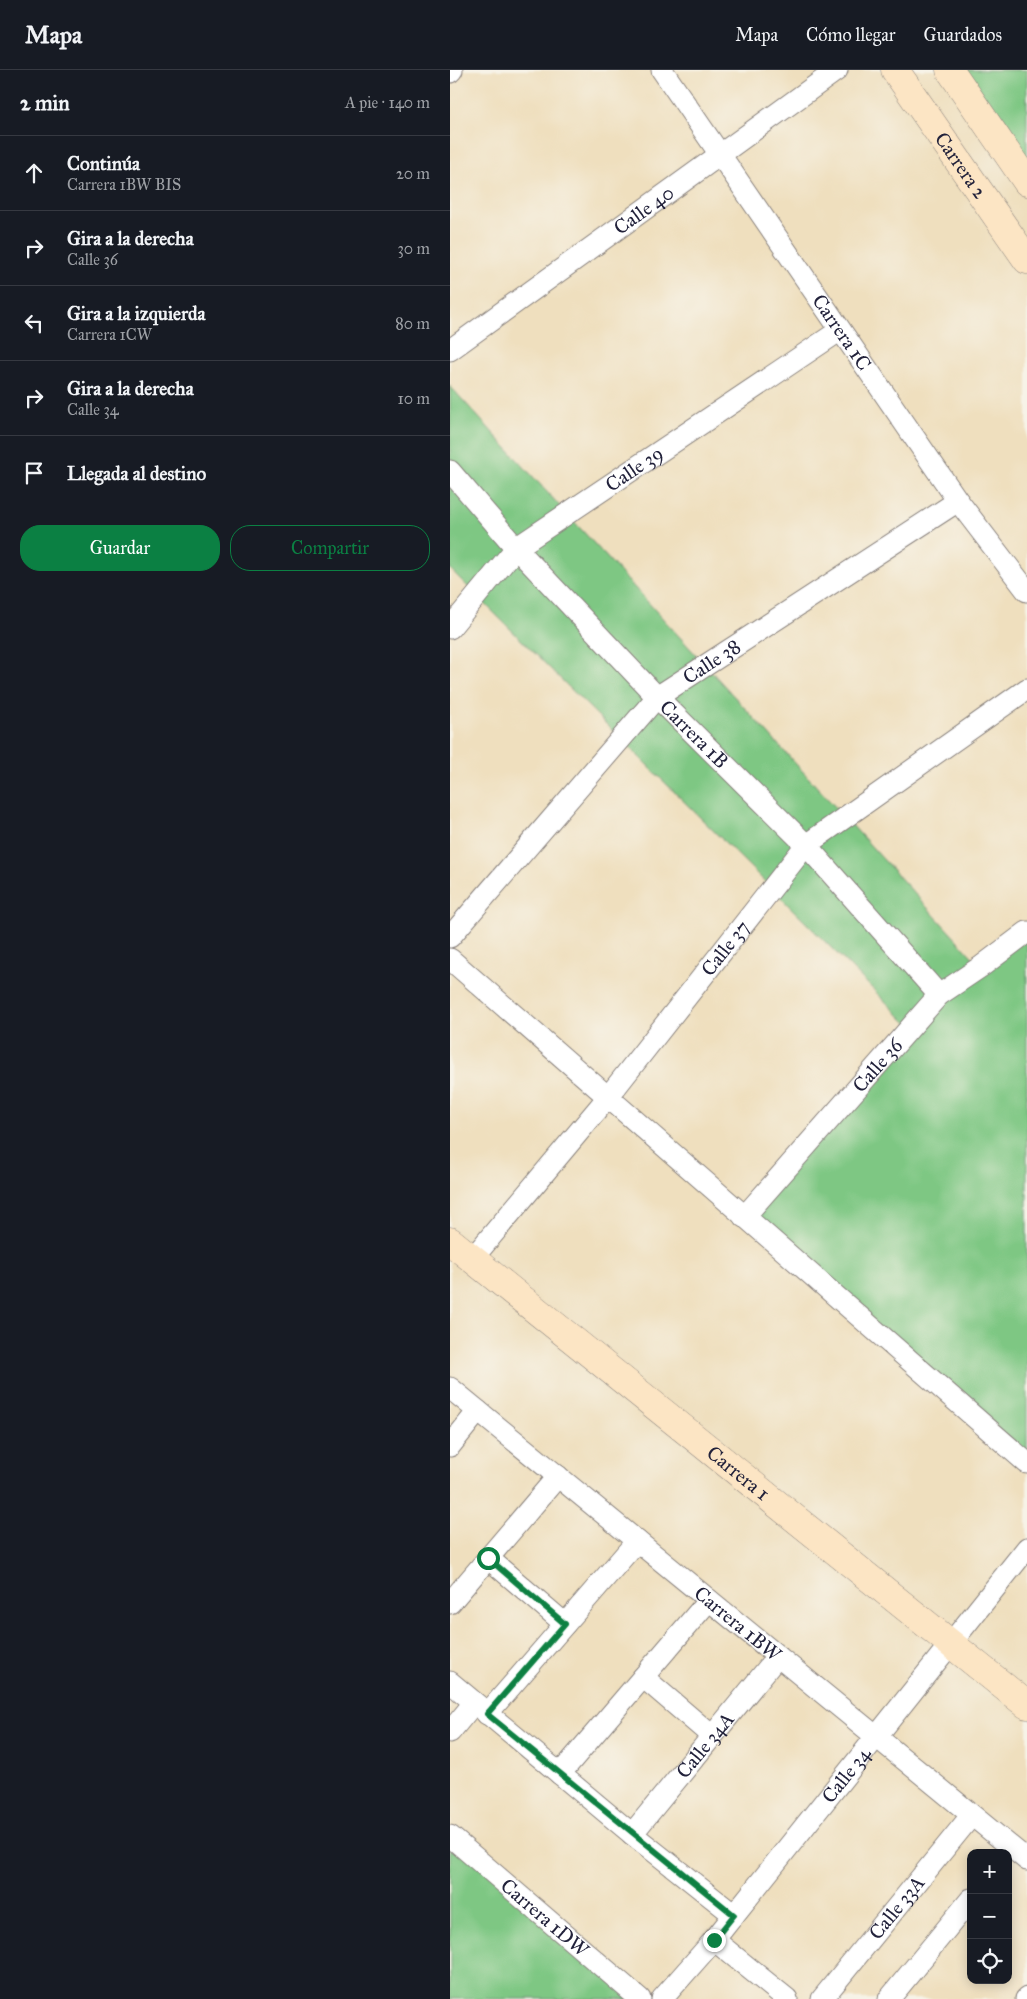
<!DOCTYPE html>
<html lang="es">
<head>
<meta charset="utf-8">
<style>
	:root { --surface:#171b24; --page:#20242c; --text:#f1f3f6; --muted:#9ea1a6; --line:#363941; --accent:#0b8043 }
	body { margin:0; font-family:"IM FELL Great Primer",serif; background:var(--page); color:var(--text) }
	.controls { position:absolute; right:15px; bottom:15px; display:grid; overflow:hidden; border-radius:10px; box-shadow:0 2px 12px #0003 }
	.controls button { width:45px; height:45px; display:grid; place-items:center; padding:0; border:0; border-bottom:1px solid var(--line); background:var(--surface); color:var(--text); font:25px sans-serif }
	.stop { position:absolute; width:15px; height:15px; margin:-11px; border:4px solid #0b8043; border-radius:50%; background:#fff }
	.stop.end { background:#0b8043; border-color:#fff; box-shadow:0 1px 5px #0008 }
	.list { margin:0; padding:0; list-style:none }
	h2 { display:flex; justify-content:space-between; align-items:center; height:65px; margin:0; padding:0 20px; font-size:21px }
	h2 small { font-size:16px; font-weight:400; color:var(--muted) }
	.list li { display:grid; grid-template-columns:32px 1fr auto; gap:15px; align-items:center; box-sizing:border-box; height:75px; padding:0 20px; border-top:1px solid var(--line) }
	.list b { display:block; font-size:19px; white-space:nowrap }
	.list p { margin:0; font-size:16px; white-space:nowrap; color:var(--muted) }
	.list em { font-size:16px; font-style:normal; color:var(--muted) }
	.actions { display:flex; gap:10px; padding:15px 20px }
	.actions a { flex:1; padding:11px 0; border:1px solid var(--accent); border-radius:20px; text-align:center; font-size:18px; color:var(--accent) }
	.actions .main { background:var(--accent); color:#fff }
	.icon { flex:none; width:28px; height:28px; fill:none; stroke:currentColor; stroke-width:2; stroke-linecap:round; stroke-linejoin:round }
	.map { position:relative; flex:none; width:577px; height:1929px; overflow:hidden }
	header { display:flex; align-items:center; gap:30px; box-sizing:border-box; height:70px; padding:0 25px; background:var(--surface); border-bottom:1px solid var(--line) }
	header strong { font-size:24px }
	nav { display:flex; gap:28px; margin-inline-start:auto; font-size:18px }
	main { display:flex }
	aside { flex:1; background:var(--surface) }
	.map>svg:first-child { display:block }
</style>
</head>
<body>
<header>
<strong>Mapa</strong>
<nav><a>Mapa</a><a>Cómo llegar</a><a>Guardados</a></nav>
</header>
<main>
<aside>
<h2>2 min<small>A pie · 140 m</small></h2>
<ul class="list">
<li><svg class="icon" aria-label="ahead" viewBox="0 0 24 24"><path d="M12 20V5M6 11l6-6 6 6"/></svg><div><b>Continúa</b><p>Carrera 1BW BIS</p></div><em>20 m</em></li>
<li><svg class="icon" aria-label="right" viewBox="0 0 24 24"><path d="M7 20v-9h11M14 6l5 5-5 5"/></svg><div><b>Gira a la derecha</b><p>Calle 36</p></div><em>30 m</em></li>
<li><svg class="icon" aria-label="left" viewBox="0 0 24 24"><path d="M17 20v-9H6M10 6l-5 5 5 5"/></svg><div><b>Gira a la izquierda</b><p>Carrera 1CW</p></div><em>80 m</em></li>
<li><svg class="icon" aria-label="right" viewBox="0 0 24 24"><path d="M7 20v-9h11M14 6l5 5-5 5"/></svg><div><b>Gira a la derecha</b><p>Calle 34</p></div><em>10 m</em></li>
<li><svg class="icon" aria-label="arrive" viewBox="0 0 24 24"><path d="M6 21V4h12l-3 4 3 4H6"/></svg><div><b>Llegada al destino</b></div></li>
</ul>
<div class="actions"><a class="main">Guardar</a><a>Compartir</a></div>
</aside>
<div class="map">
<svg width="577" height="1929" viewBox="0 0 577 1929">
	<rect width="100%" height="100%" fill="#f7f3e8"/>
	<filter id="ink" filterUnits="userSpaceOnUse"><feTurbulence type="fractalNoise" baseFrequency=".02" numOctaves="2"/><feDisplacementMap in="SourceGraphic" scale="10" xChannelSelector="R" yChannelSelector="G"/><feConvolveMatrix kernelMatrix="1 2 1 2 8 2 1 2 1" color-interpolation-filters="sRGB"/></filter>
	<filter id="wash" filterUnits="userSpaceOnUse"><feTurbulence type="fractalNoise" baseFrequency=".0096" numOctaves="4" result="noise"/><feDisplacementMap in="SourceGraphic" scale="20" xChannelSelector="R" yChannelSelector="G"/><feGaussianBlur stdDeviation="1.12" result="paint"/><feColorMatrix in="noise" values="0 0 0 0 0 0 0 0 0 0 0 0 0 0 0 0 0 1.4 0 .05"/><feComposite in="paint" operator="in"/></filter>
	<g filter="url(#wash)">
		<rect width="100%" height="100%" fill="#efdfbe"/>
		<g fill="#7ec783" stroke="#50745f">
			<polygon points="500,0 577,0 577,112"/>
			<polygon points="0,316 529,894 577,859 577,1385 297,1147 459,955 0,499"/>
			<polygon points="0,1767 186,1929 0,1929"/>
		</g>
	</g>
	<g filter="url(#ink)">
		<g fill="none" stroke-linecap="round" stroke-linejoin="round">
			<g stroke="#88807c" stroke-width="23">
				<g id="minor">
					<path id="s1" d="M212,0L508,431L577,521"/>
					<polyline points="0,2 2,0"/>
					<path id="s2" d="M0,280L387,0"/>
					<path id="s3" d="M0,401L66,478L207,627L356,775L489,925"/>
					<path id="s4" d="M0,558L66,478L389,261"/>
					<path id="s5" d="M0,867L207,627L508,431"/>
					<polyline points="0,889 577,1393"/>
					<path id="s6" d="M294,1147L489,925L532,896L577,862"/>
					<path id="s7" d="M22,1189L158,1027L356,775L577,619"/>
					<path id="s8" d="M0,1318L577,1790"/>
					<polyline points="0,1376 28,1341"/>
					<polyline points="38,1488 115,1554"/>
					<polyline points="0,1533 108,1406"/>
					<polyline points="193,1607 262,1666"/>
					<polyline points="0,1612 182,1764 284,1845"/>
					<polyline points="37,1644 187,1471"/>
					<polyline points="0,1662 24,1633"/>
					<polyline points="110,1704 259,1530"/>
					<path id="s9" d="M182,1764L328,1586"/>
					<path id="s10" d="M0,1766L190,1929"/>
					<polyline points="264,1870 337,1929"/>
					<path id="s11" d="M212,1929L264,1870L577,1478"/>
					<path id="s12" d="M372,1929L521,1746"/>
					<polyline points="439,1929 521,1829"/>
					<polyline points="576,1929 577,1928"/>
				</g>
			</g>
			<g stroke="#88807c" stroke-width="29">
				<g id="secondary">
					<path id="s13" d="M445,0L577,190"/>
					<polyline points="500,0 577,112"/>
					<path id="s14" d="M0,1171L577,1635"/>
				</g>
			</g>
			<use href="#minor" stroke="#fff" stroke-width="21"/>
			<use href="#secondary" stroke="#fce5c4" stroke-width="28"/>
		</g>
	</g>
	<g fill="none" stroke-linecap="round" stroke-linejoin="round" filter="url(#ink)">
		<polyline stroke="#0b8043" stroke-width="6" points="38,1488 115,1554 37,1644 284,1845 264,1870"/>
	</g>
	<g text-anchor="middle" stroke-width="5" stroke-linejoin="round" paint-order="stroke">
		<g font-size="20" fill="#22223b" stroke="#f7f3e8">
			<text dy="7" stroke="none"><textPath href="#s13" startOffset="116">Carrera 2</textPath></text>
			<text dy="7" stroke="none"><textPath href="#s2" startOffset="239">Calle 40</textPath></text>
			<text dy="7" stroke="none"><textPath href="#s1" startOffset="318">Carrera 1C</textPath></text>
			<text dy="7" stroke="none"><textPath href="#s4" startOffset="246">Calle 39</textPath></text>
			<text dy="7" stroke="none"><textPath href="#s5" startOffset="382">Calle 38</textPath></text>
			<text dy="7" stroke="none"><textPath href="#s3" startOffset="359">Carrera 1B</textPath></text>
			<text dy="7" stroke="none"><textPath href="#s7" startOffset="401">Calle 37</textPath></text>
			<text dy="7" stroke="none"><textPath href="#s6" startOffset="202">Calle 36</textPath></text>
			<text dy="7" stroke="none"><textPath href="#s14" startOffset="370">Carrera 1</textPath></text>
			<text dy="7" stroke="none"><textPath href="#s8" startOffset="372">Carrera 1BW</textPath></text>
			<text dy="7" stroke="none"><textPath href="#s9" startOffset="115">Calle 34A</textPath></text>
			<text dy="7" stroke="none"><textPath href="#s11" startOffset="290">Calle 34</textPath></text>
			<text dy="7" stroke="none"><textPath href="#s12" startOffset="118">Calle 33A</textPath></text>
			<text dy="7" stroke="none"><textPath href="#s10" startOffset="125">Carrera 1DW</textPath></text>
		</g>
	</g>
</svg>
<div class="controls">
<button>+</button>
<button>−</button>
<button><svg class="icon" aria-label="locate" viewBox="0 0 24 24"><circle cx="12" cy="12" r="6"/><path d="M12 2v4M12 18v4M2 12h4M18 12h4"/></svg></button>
</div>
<div class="stop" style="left:38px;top:1488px"></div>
<div class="stop end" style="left:264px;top:1870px"></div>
</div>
</main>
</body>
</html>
